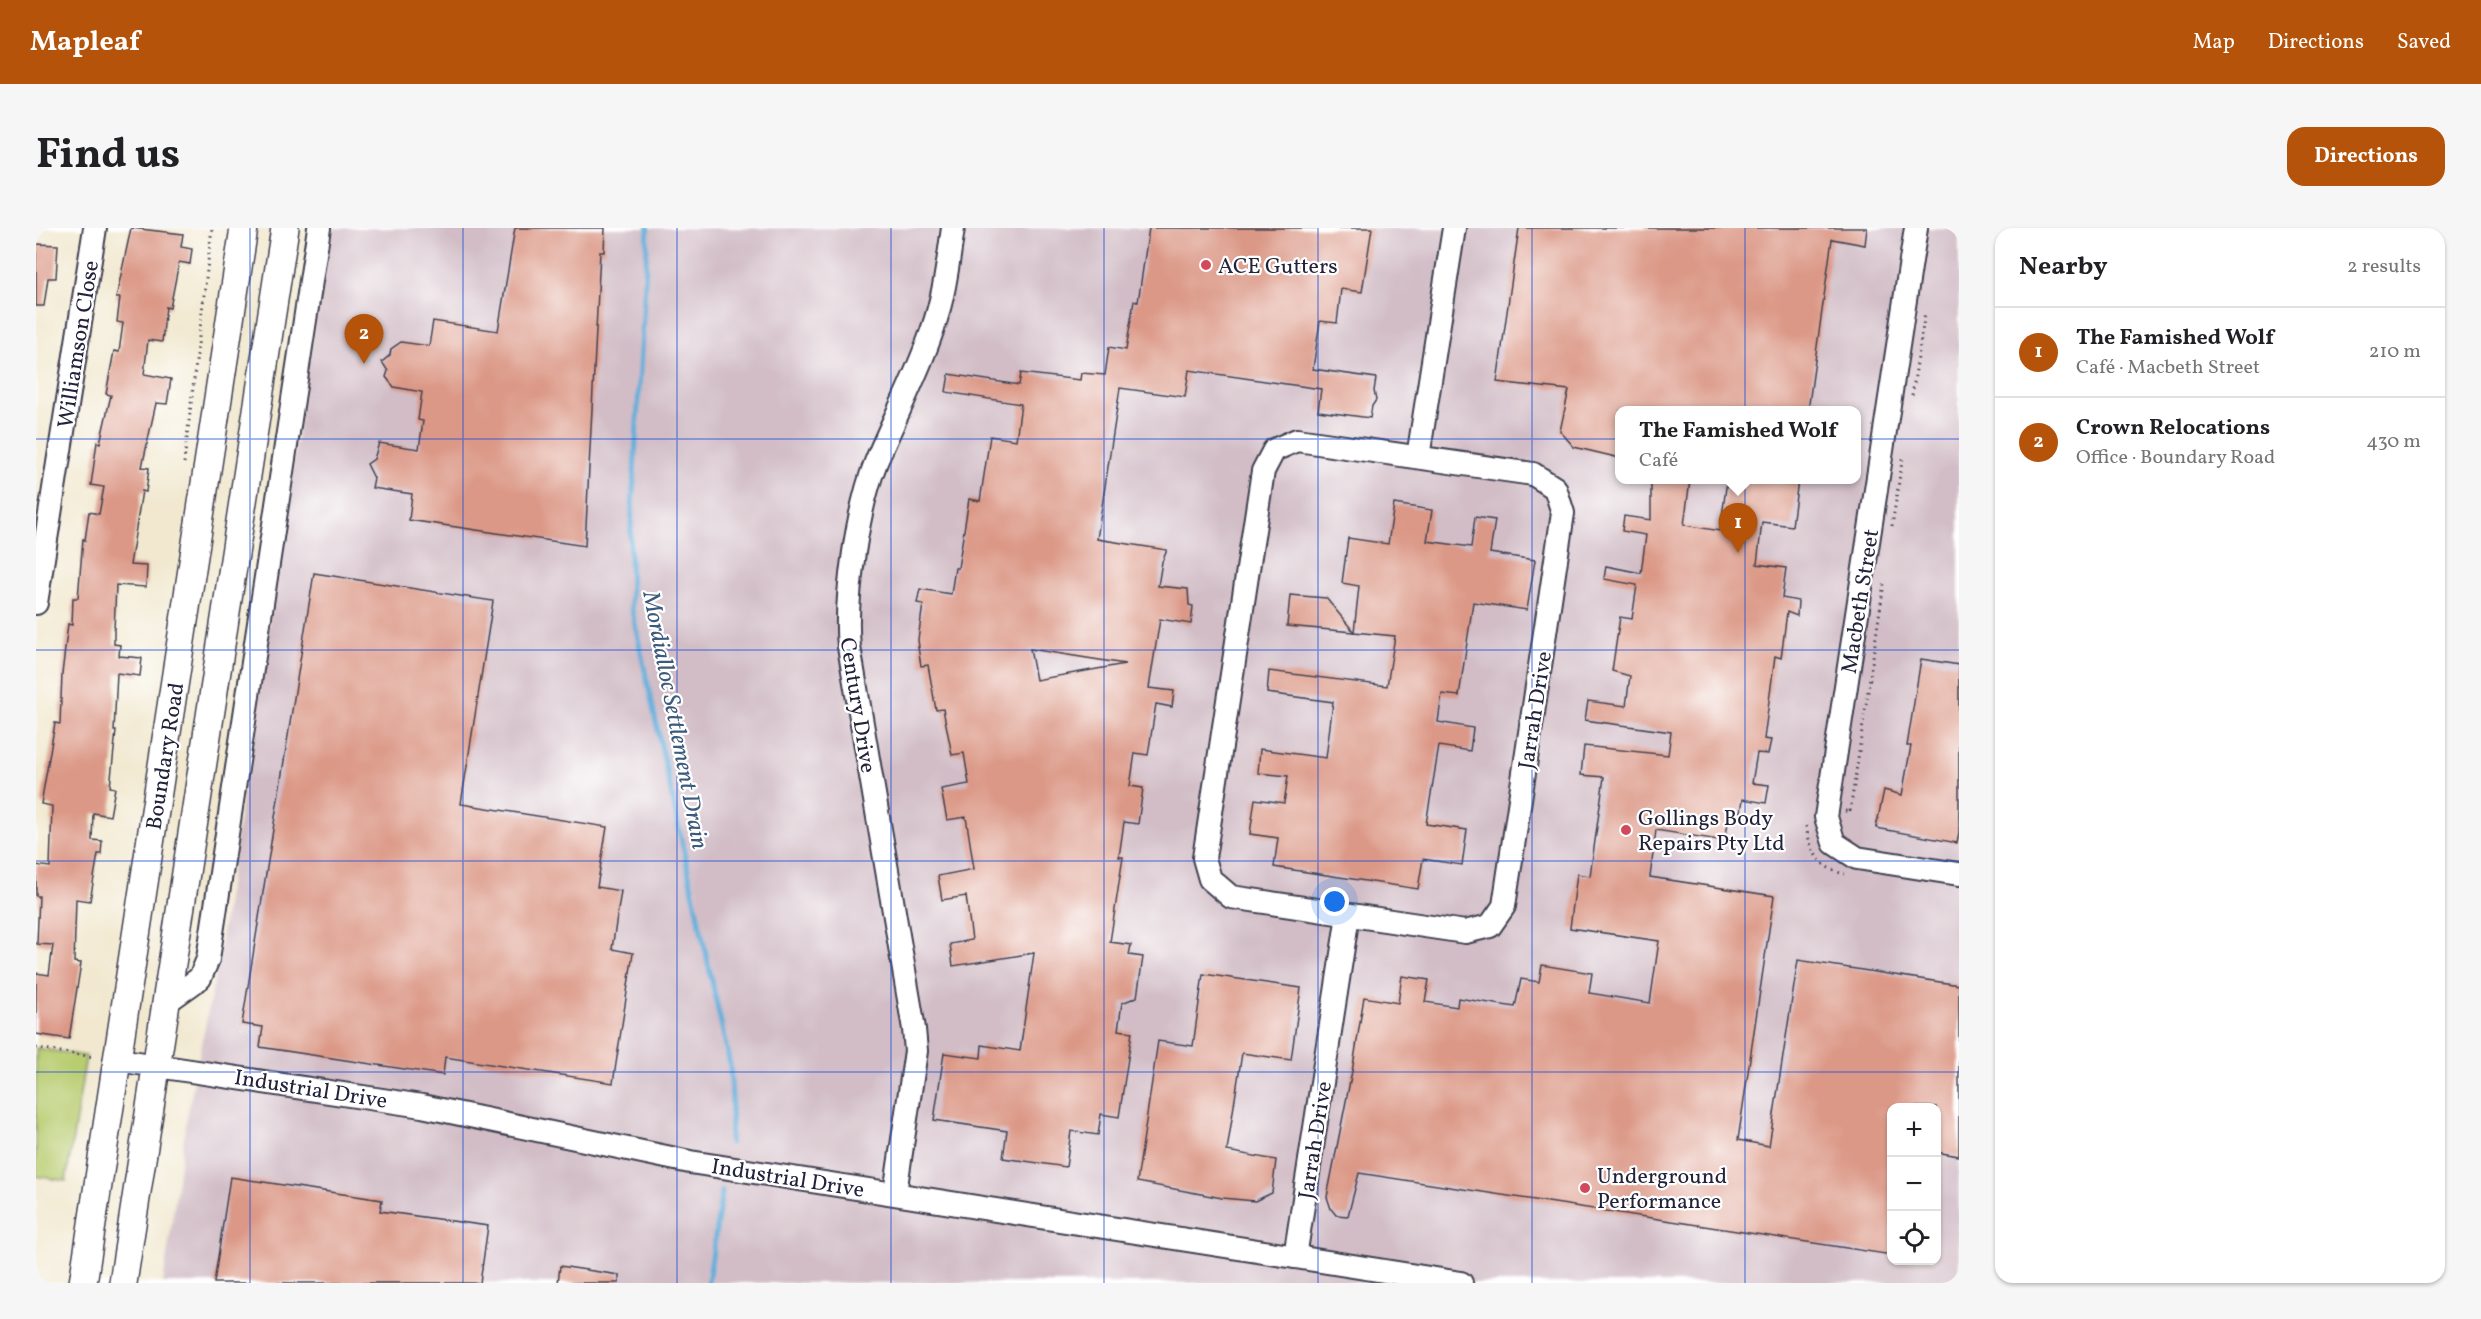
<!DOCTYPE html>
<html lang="en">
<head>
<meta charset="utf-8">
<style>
	:root { --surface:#fff; --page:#f6f6f6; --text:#202124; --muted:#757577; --line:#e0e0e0; --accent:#b45309 }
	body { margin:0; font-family:Vollkorn,serif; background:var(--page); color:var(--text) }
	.controls { position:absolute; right:18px; bottom:18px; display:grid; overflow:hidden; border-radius:12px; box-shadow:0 2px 4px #0004 }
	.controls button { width:54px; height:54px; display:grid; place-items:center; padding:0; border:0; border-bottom:2px solid var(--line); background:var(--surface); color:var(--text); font:30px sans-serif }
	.you { position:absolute; left:1299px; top:674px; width:21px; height:21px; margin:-15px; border:4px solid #fff; border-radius:50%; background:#1a73e8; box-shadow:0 0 0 9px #1a73e833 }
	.badge { display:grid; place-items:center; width:39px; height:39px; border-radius:50%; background:var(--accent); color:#fff; font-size:20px; font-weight:700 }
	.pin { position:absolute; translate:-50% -50px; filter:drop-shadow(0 2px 3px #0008) }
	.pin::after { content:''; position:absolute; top:32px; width:21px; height:18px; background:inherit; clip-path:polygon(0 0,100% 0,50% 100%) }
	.popup { position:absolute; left:1579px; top:178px; width:246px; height:78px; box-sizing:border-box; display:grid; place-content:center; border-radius:12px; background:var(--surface); filter:drop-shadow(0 2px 4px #0005); font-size:20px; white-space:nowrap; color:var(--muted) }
	.popup b { font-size:22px; color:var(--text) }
	.popup::after { content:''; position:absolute; left:50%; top:100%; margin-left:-12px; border:12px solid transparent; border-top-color:var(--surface) }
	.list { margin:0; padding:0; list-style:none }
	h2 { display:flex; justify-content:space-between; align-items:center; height:78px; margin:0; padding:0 24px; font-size:26px }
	h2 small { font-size:20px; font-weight:400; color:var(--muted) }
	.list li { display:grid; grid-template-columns:39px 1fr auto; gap:18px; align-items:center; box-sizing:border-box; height:90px; padding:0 24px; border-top:2px solid var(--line) }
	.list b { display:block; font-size:22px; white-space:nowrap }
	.list p { margin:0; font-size:20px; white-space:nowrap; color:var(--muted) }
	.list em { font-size:20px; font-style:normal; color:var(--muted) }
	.icon { flex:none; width:33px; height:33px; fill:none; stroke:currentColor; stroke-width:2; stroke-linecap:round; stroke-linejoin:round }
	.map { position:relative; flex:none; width:1923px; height:1055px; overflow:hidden; border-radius:18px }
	header { display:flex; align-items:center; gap:36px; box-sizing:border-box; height:84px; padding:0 30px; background:var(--accent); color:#fff }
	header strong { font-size:28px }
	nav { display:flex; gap:33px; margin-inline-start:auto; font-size:21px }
	.intro { display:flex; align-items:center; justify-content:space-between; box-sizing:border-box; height:144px; padding:0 36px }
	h1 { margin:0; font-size:42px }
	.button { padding:15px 27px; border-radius:18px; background:var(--accent); color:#fff; font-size:21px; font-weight:700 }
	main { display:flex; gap:36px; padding:0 36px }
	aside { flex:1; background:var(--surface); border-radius:18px; box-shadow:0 2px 4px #0004 }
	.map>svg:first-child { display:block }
</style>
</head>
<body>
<header>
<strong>Mapleaf</strong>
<nav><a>Map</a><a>Directions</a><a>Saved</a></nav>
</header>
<div class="intro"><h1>Find us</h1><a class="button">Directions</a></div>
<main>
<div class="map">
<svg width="1923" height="1055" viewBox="0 0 1923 1055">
	<rect width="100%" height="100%" fill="#fff"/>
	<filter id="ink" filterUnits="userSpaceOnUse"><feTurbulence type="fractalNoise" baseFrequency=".0167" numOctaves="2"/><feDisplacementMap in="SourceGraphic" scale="12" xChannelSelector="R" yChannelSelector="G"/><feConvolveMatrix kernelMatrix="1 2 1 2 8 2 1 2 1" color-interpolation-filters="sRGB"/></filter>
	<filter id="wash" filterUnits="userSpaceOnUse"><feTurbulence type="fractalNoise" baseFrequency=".008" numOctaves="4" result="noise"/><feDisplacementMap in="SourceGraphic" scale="24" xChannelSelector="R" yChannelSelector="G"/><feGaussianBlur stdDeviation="1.35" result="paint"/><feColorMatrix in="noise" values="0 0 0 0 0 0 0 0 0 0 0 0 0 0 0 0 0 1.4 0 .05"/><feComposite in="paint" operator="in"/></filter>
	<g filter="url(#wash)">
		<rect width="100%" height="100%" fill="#f1e8cf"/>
		<path fill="#d2bdc6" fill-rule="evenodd" d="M293,0H1923V1055H127L151,889L180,743ZM1584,182H1820V252H1584ZM1856,880H1900V1032H1856Z"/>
		<polygon fill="#b8cc70" stroke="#6d7756" stroke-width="1.5" points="0,820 50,828 30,953 0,948"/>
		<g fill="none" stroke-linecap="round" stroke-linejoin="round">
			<g stroke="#62aeda" stroke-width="5">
				<polyline points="612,0 594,318 595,378 694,837 696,871 694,915"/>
				<polyline points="672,1055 686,963"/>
			</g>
		</g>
		<g id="blocks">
			<g fill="#db9886" fill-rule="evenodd">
				<polygon points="95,0 147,6 145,19 156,21 154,36 143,34 134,80 130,79 126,114 112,112 108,146 135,151 131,176 120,175 106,239 113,240 110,264 106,263 94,337 111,338 110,359 80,357 78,402 78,416 84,417 83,428 106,430 104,448 81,445 78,503 80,503 74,559 79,560 74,588 57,585 56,612 66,613 65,626 62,626 54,673 40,671 38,734 45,735 33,811 0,806 0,745 13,747 17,717 1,716 3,668 0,668 0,637 14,639 16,578 5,576 19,495 24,496 26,446 32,396 36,397 37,370 42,370 47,311 49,312 53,284 63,286 68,259 55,257 61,214 64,215 75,167 70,166 78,123 83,124 87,95 81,94 84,70 80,70"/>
				<polygon points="479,0 569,0 568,24 564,24 549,318 373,292 376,266 336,260 338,250 331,236 338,231 343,215 383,221 387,193 382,192 386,164 358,159 350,149 352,143 346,134 354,127 355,121 365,114 393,118 397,93 462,103"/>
				<path d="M1113,0H1336L1326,64L1305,61L1301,95L1284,93L1277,141L1340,150L1338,163L1340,172L1336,178L1334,190L1282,183L1285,161L1153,142L1149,169L1084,160L1061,311L1131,322L1126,334L1122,358L1152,361L1153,377L1157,378L1155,396L1124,391L1113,460L1138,463L1136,479L1120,476L1112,527L1099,525L1094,558L1107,560L1102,596L1088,594L1083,629H1087L1074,714L1095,717L1093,727L1107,729L1101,769L1086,775L1082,802L1096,804L1083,889L1065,886L1062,907L1035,903L1030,939L967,930L971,903L898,892L908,825L945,830L946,817L984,823L998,725L917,738L914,716L936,712L930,668L906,672L902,648L938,641L930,589L911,592L905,561L933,556L928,525L916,527L907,481L900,482L892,437L885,438L882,419H883L882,412L887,376L881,375L884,361L915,366L919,340H922L933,271L944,273L954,208L980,212L985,176L910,164L913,146L983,157L985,145L1044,152L1045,145L1069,147L1073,119L1090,122L1098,73L1102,74ZM994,421L1089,436L1000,452Z"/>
				<polygon points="1483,0 1831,0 1829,17 1796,11 1772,183 1584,183 1584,230 1538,219 1524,203 1533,162 1461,154"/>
				<polygon points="0,16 22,17 20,50 12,50 8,78 0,78"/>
				<polygon points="1615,252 1654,252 1648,297 1684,303 1691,252 1762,252 1756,298 1726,294 1721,336 1750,340 1746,370 1762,373 1761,388 1751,384 1745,430 1739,428 1728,511 1735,512 1732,526 1721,525 1716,555 1733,557 1730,575 1707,571 1705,584 1694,583 1689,613 1620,602 1614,649 1738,668 1702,912 1733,918 1762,732 1923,757 1923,928 1900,924 1900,879 1856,879 1856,1027 1323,945 1312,988 1300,987 1295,981 1291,969 1317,838 1328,769 1362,775 1366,748 1393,752 1389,774 1421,779 1422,770 1479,779 1485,751 1503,754 1506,737 1556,745 1553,765 1614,775 1623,713 1534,700 1541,646 1554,648 1568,549 1545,547 1548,518 1632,527 1635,504 1549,492 1552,473 1590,478 1594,448 1576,443 1584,389 1596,391 1601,357 1568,351 1570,338 1605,345 1610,307 1586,303 1588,288 1615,292"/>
				<polygon points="1358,276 1396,282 1391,313 1435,319 1439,289 1459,292 1454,325 1499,332 1491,382 1437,374 1423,468 1406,466 1402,494 1437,500 1434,523 1403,518 1390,596 1431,602 1426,637 1387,631 1382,661 1238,639 1242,610 1214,606 1219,571 1248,575 1252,548 1222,545 1224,521 1290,530 1297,474 1231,465 1233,443 1351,458 1359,408 1318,404 1323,358 1306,355 1312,310 1352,316"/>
				<polygon points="278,345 457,373 425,576 571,599 561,659 585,663 576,721 597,725 577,855 409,829 407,847 224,819 227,799 206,796"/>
				<polygon points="1254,367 1290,370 1318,404 1251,398"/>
				<polygon points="1885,431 1923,437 1923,604 1921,615 1840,600 1848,562 1866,567 1875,518 1871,518"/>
				<polygon points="1167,746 1265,760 1255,832 1206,825 1191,923 1240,932 1236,965 1219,973 1186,970 1101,954 1122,813 1157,818"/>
				<polygon points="194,949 346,972 344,983 452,998 444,1055 178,1055"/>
				<polygon points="524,1038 583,1047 583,1055 522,1055"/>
			</g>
		</g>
	</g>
	<g filter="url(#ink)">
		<use href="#blocks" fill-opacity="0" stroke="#414051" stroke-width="1.5"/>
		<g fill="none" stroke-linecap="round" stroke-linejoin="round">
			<g stroke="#414051" stroke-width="26">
				<g id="minor">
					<polyline points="1880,0 1790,589 1798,615 1821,630 1923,646"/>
					<polygon points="1261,212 1497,246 1519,260 1527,285 1468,678 1454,698 1429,704 1195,669 1174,651 1168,630 1227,243 1238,222"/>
					<polyline points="1382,229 1418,0"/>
					<polyline points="0,375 59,0"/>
					<polyline points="129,775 164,750 172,731 283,0"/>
					<polyline points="82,832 386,878 654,934 1425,1055"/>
					<path d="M859,965L880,823L878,801L813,419C808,370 822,279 840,234C858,190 881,148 896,103C908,70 912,35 917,0"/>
					<polyline points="1259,1029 1312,687"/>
				</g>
			</g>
			<g stroke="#414051" stroke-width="30">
				<g id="major">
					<polyline points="47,1055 208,0"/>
					<polyline points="87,1055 249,0"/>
				</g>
			</g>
			<g stroke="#414051" stroke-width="3" stroke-dasharray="1.5 4.5" stroke-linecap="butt">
				<polyline points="1876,167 1889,85"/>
				<polyline points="148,235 176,0"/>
				<polyline points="1856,298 1867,227"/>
				<polyline points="1809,583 1814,584 1848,355"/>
				<path d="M1770,598C1774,622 1783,641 1809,646"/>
				<polyline points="0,820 58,829"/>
			</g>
			<use href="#minor" stroke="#fff" stroke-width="22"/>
			<use href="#major" stroke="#fff" stroke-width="27"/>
		</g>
	</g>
	<path fill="none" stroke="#1d4ed8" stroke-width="1.5" stroke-opacity="0.55" d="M214,0V1055M427,0V1055M641,0V1055M855,0V1055M1068,0V1055M1282,0V1055M1496,0V1055M1709,0V1055M0,211H1923M0,422H1923M0,633H1923M0,844H1923"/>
	<g fill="#d1495b" stroke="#fff" stroke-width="2">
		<circle cx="1170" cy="37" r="6"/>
		<circle cx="1590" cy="602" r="6"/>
		<circle cx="1549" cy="960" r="6"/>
	</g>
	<g text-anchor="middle" stroke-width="4.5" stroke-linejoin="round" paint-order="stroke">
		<g font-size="22" fill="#22223b" stroke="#fff" text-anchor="start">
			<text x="1182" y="45">ACE Gutters</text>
			<text x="1602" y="597">Gollings Body<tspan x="1602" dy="25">Repairs Pty Ltd</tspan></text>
			<text x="1561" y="955">Underground<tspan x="1561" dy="25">Performance</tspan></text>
		</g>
		<g font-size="22" fill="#22223b" stroke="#fff">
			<text transform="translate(41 116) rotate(-81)" y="8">Williamson Close</text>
			<text transform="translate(1823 373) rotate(-81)" y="8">Macbeth Street</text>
			<text transform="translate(823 477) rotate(81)" y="8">Century Drive</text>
			<text transform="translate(1498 482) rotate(-81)" y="8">Jarrah Drive</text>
			<text transform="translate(128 528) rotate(-81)" y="8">Boundary Road</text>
			<text transform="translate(275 860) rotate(9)" y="8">Industrial Drive</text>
			<text transform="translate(1278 912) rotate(-81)" y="8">Jarrah Drive</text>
			<text transform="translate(752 949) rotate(9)" y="8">Industrial Drive</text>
		</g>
		<g font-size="24" font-style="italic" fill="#3c5a7b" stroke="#fff">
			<text transform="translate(640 492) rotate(79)" y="8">Mordialloc Settlement Drain</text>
		</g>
	</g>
</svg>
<div class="controls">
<button>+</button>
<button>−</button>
<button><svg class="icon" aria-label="locate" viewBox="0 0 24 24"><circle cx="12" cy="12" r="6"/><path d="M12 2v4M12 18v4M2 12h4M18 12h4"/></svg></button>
</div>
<div class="you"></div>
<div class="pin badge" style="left:1702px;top:325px">1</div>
<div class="popup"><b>The Famished Wolf</b>Café</div>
<div class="pin badge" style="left:328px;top:136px">2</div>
</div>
<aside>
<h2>Nearby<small>2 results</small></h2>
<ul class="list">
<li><span class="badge">1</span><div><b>The Famished Wolf</b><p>Café · Macbeth Street</p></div><em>210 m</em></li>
<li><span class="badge">2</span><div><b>Crown Relocations</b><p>Office · Boundary Road</p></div><em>430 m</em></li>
</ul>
</aside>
</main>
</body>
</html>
